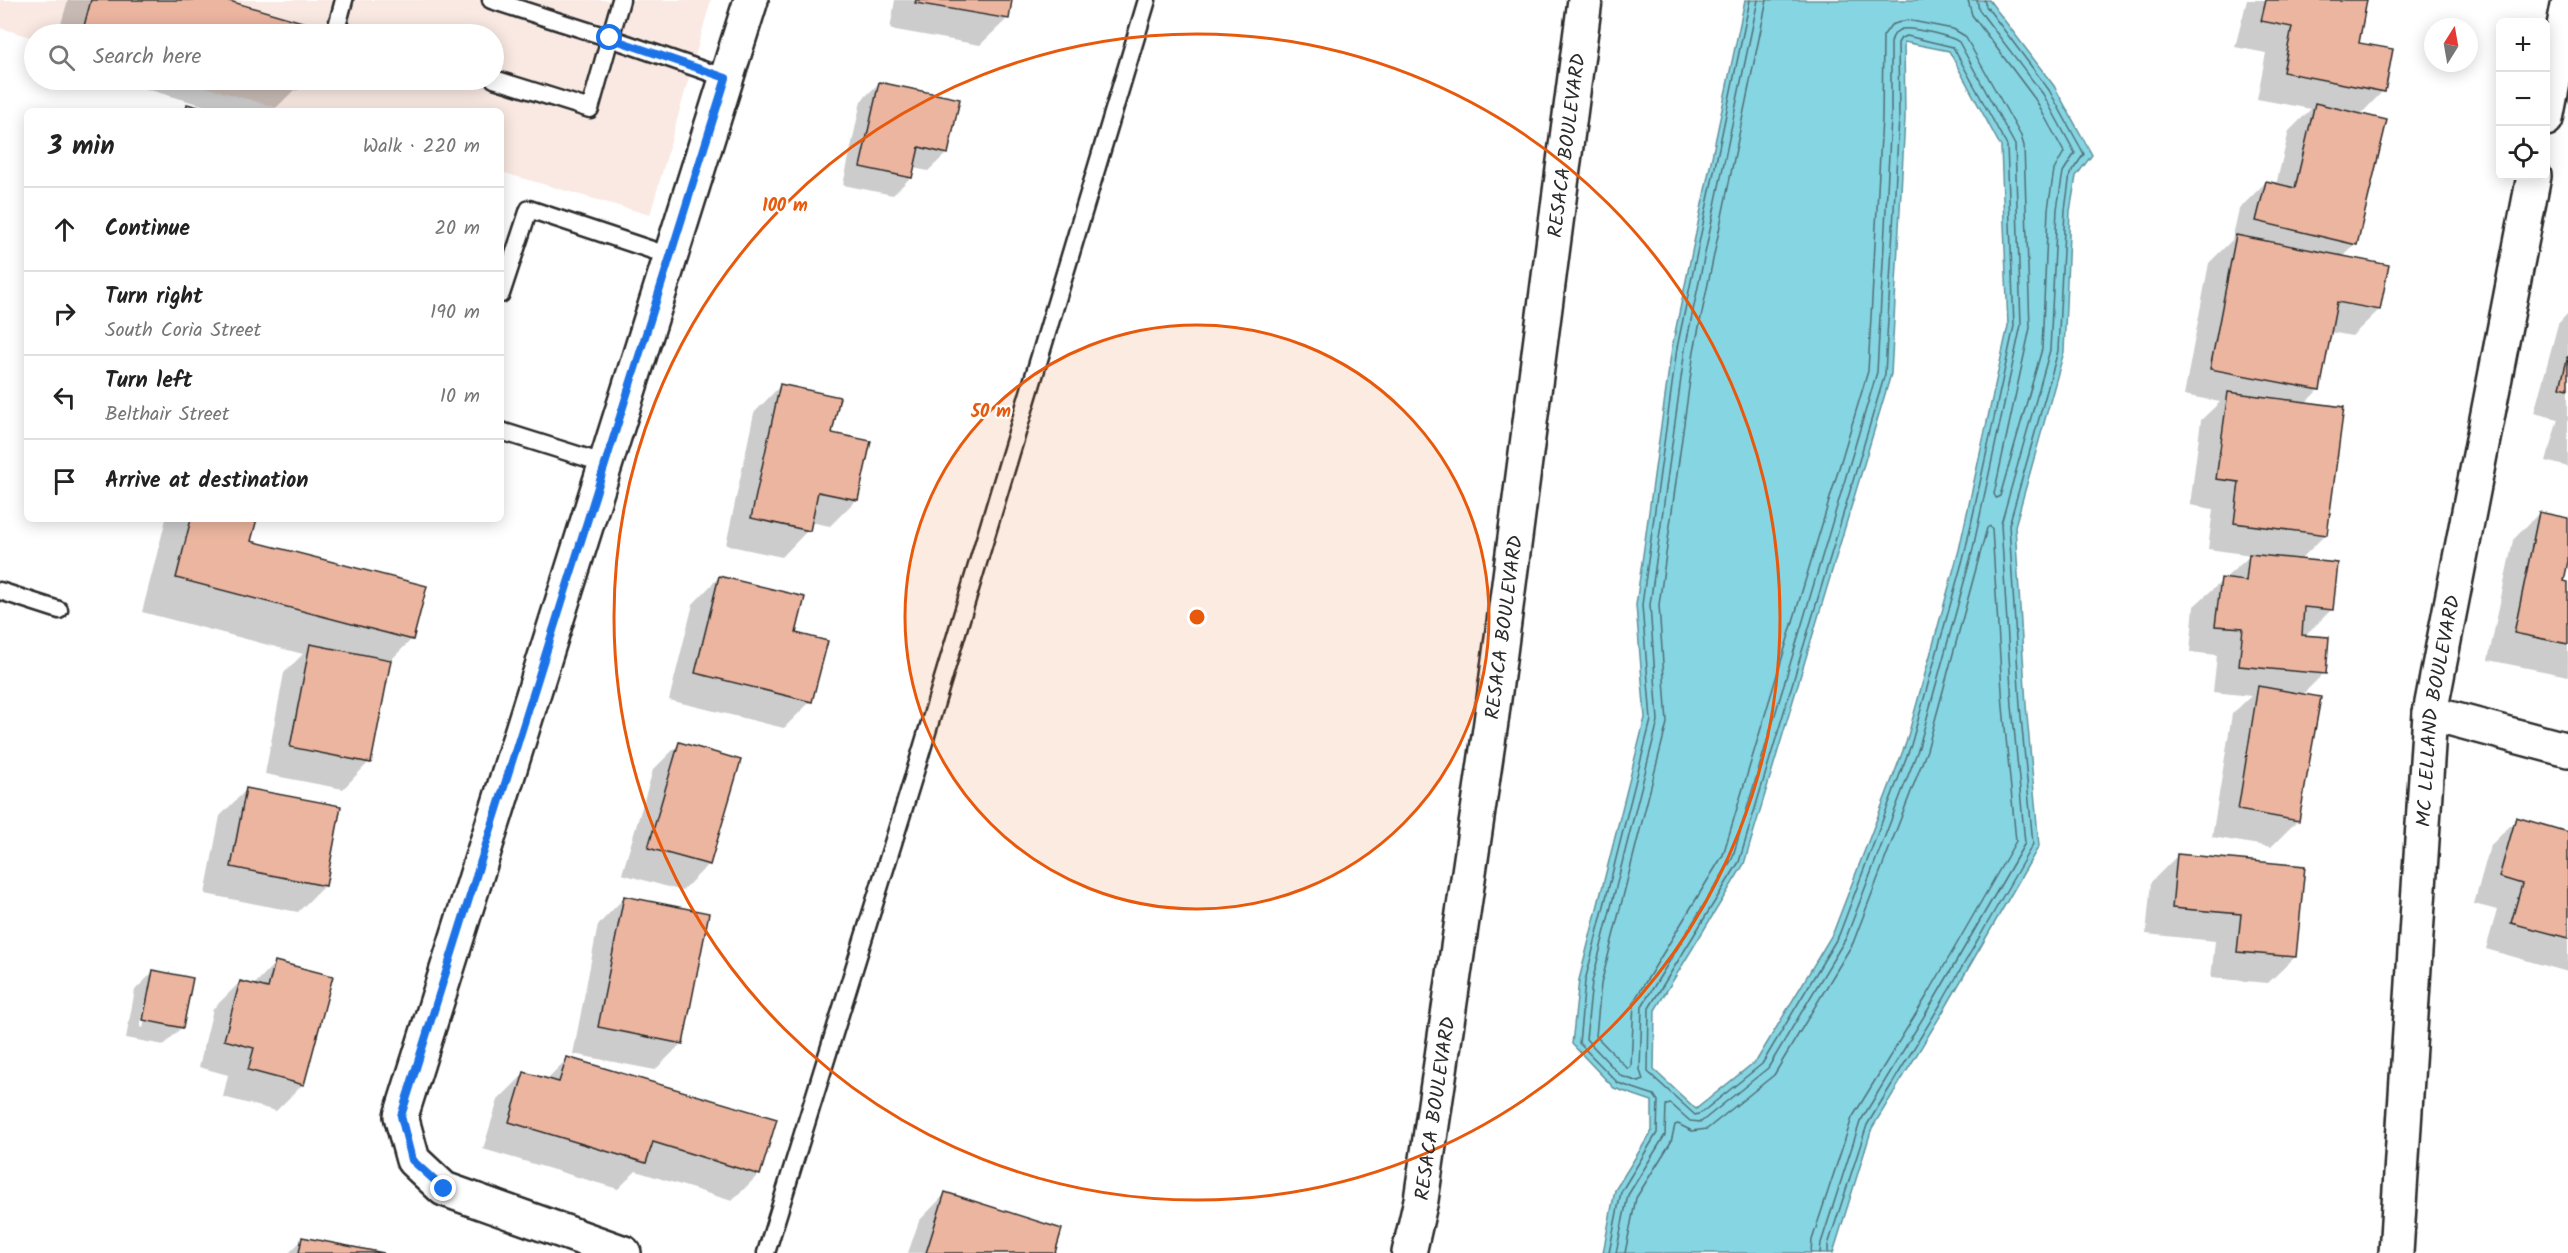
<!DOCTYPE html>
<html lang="en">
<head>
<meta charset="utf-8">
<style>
	:root { --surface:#fff; --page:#f6f6f6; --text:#222; --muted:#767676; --line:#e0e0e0 }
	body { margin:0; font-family:Kalam,sans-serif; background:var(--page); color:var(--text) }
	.controls { position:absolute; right:18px; top:18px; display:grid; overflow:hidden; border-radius:9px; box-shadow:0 3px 15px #0003 }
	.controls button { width:54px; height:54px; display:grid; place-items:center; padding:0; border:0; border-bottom:2px solid var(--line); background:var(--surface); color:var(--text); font:30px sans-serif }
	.compass { position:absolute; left:2424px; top:18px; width:54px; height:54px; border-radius:50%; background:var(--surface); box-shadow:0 3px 15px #0003; rotate:11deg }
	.stop { position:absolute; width:18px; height:18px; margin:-14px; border:4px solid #1a73e8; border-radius:50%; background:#fff }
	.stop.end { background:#1a73e8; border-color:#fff; box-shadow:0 2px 6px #0008 }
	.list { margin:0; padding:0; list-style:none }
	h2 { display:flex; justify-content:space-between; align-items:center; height:78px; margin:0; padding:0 24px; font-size:26px }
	h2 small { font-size:20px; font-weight:400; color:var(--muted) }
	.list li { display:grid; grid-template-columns:39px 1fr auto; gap:18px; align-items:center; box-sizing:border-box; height:84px; padding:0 24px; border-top:2px solid var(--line) }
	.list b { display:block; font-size:22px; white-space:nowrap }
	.list p { margin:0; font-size:20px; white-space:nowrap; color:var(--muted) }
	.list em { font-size:20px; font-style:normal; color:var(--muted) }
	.icon { flex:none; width:33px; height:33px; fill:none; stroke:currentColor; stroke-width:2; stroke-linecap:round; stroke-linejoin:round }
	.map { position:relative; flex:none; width:2568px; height:1253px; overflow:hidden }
	.search { position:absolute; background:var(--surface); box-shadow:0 3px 15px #0003; left:24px; top:24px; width:480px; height:66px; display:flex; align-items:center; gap:15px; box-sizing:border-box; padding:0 21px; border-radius:33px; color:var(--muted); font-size:22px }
	.panel { position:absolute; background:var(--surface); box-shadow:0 3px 15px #0003; left:24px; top:108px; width:480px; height:414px; border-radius:9px }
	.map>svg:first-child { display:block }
</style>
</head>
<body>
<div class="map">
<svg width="2568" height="1253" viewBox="0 0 2568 1253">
	<rect width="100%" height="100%" fill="#fff"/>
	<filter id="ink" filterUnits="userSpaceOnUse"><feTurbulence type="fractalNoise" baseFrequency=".0167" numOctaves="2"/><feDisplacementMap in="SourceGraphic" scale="12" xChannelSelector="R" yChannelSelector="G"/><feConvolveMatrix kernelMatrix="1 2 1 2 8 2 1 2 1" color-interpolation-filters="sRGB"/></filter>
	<g filter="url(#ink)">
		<polygon fill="#f9e9e2" points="0,0 711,0 650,215 501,172 501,111 289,111 180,80 494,80 494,34 34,34 34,38 0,28"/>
		<path fill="#86d5e3" stroke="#629199" stroke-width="1.5" fill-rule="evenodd" d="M1745,0H1989L2054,86L2092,155L2076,176L2070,211L2064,352L2015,526L2026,705L2039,846L1947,1005L1872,1128L1833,1253H1603L1615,1190L1652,1131V1101L1614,1088L1572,1044L1579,980L1645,718L1636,605L1672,347ZM1904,42L1949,51L2001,147L2008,326L1959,550L1906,743L1833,933L1757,1060L1696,1109L1654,1070L1655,1010L1744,864L1891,374L1905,118Z"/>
		<g fill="#0003" fill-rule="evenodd">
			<polygon points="68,0 221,0 314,27 312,34 58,34"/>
			<polygon points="895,0 1011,0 1007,19 980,45 890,29"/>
			<polygon points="2247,0 2366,0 2357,44 2383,91 2360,115 2356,244 2343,257 2379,310 2352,336 2330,332 2319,389 2305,403 2326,534 2300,560 2331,610 2305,636 2324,673 2302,695 2298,820 2271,847 2212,837 2232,714 2251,696 2213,692 2217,655 2190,652 2194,606 2251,555 2208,549 2213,509 2190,505 2201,420 2220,402 2184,395 2209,263 2232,240 2239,209 2266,182 2276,185 2289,131 2311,109 2257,99 2266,53 2235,47"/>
			<polygon points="115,80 299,80 296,88 273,111 223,111"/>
			<polygon points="879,83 947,153 928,171 913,168 911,177 893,195 843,185 861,101"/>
			<polygon points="2568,313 2568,467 2546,461 2558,419 2534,413 2558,324"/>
			<polygon points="780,386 831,434 857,499 830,526 810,522 808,530 782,557 726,545 754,413"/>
			<polygon points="2539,513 2568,519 2568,554 2562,582 2568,583 2568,676 2488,660 2513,540"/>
			<polygon points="166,519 256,519 250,542 412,639 389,662 369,762 343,789 265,774 284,673 303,654 142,612"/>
			<polygon points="719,577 794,634 811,701 784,728 669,700 693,604"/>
			<polygon points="680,743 739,761 708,865 682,891 622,874 653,770"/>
			<polygon points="247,789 325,885 298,912 205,894 220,816"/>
			<polygon points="2517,819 2568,833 2568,972 2486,949 2497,910 2474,904 2490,846"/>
			<polygon points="2178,855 2295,957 2268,983 2211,978 2215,941 2146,934 2151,882"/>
			<polygon points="624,898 682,1043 655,1070 573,1054 598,925"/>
			<polygon points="275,963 303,1084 276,1111 223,1097 228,1075 199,1067 213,1009 240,982 253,986"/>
			<path d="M154,971L182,1027L164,1045L126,1038L135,990ZM148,990H151L143,1028L140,1027Z"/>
			<polygon points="567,1059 759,1174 732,1201 636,1171 618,1189 483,1149 498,1100 525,1073 546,1080"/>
			<polygon points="945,1194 1053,1253 908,1253 919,1221"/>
			<polygon points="303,1239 376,1253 289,1253"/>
		</g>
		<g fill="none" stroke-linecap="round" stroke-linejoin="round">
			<g stroke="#4f6f75" stroke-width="1.5">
				<polyline points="1767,0 1694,351 1659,605 1667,723 1601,984 1596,1036 1628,1069 1631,1066 1634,1001 1723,855 1868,371 1882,118 1883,36 1891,25 1907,20 1953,29 1965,36 2021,136 2024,146 2030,328 1994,494 1996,498 2000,496 2042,349 2048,209 2054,170 2064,152 2035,99 1972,15 1968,0"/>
				<polygon points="1907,36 1953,47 2007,146 2014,326 1965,552 1911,745 1839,935 1762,1064 1701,1113 1695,1115 1648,1072 1649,1008 1739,862 1885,374 1899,118 1898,43 1901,38"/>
				<polyline points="1609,1253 1621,1192 1657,1133 1658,1101 1654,1095 1618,1083 1579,1043 1585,981 1651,720 1642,605 1677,348 1750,0"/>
				<path d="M1616,1253L1628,1195L1665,1135L1666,1105L1671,1104L1690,1121L1701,1122L1768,1068L1846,938L1919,747L1972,553L2021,325L2015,145L1959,42C1951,36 1912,27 1902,29C1895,31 1892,36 1891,43V118L1877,372L1732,859L1642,1006L1640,1070L1643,1080L1639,1082L1621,1076L1586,1039L1592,982L1658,721L1650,605L1685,349L1758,0"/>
				<polyline points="1625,1253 1636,1198 1671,1142 1675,1125 1678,1124 1692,1131 1707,1129 1774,1075 1853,943 1927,750 1987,528 1990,526 1992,529 2003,707 2016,841 1928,994 1852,1118 1812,1240 1811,1253"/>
				<polyline points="1820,1253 1821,1243 1860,1122 1935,998 2025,843 2012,706 2001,524 2050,350 2057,209 2063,172 2075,153 2043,94 1979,10 1977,0"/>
				<polyline points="1828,1253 1828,1245 1867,1125 1942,1002 2033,844 2020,706 2009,525 2058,351 2065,210 2070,174 2084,154 2049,90 1986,6 1984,0"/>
			</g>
		</g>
		<g fill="#ebb59f" stroke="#2b2b2b" stroke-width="1.5">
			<polygon points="91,0 226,0 316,26 314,34 111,34 84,26"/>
			<polygon points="916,0 1012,0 1009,19 915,3"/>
			<polygon points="2266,0 2367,0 2359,43 2393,49 2385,92 2283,72 2292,27 2261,21"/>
			<polygon points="265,80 300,80 297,89"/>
			<polygon points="879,82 960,99 948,154 919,147 912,178 860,167"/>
			<polygon points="2315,103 2387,120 2357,245 2256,221 2266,181 2295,188"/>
			<polygon points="187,104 213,111 186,111"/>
			<polygon points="2236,235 2389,265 2380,310 2337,302 2320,390 2210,369"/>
			<polygon points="2568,356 2568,389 2560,387"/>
			<polygon points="780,384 840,397 832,433 871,441 858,500 818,492 810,531 751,518"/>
			<polygon points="2228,392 2344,407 2327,535 2234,523 2239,482 2216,479"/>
			<polygon points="2539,512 2568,518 2568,561 2564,581 2568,582 2568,644 2514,633"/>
			<polygon points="191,519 257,519 251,541 427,586 413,640 176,578"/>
			<polygon points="2249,554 2338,563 2333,610 2304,607 2302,635 2329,637 2326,674 2239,666 2243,628 2215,626 2221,578 2246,581"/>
			<polygon points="719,576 805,597 796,633 828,641 812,702 695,673"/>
			<polygon points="310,644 391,660 371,763 290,747"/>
			<polygon points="2258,686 2321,697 2299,821 2238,810"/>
			<polygon points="679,742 741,760 710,865 648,848"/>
			<polygon points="246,788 341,806 326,886 231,867"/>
			<polygon points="2516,817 2568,832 2568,938 2511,923 2522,884 2499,877"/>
			<polygon points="2177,854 2305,866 2296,957 2237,952 2241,914 2172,908"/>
			<polygon points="624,896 709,913 683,1044 598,1027"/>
			<polygon points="275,961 333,976 304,1085 248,1070 254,1048 224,1040 240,981 268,988"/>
			<polygon points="153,970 193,978 183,1028 143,1020"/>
			<polygon points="567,1057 777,1119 760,1175 653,1142 646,1163 509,1122 524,1072 559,1082"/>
			<polygon points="945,1192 1062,1229 1055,1253 926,1253"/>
			<polygon points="302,1237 384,1253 299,1253"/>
		</g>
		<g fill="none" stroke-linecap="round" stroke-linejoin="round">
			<g stroke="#2b2b2b" stroke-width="21">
				<g id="service">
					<polyline points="344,0 336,30 350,34"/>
					<polyline points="491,0 610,38 590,109 494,79"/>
					<polyline points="621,0 610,38 726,78"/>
					<polyline points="501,294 529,209 670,256"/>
					<polyline points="501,431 606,464"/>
					<polyline points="0,591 59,610"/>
					<polyline points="766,1253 915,772 1147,0"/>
				</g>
			</g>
			<g stroke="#2b2b2b" stroke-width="38">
				<g id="minor">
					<polyline points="2546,119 2568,5"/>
					<polyline points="2430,713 2568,750"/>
					<polyline points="624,1253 444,1189 413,1160 401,1116 751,0"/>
					<path id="s1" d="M1409,1253L1421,1200L1491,722L1585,0"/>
					<path id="s2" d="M2396,1253L2430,713L2534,176"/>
				</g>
			</g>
			<use href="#service" stroke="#fff" stroke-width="16"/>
			<use href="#minor" stroke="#fff" stroke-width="33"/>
		</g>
	</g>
	<g fill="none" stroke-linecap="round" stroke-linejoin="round" filter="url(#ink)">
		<polyline stroke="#1a73e8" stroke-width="8" points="444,1189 412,1160 401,1116 726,78 610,38"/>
	</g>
	<circle cx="1197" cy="617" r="292" fill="#e8590c" fill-opacity=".12"/>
	<g fill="none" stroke="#e8590c" stroke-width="3">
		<circle cx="1197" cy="617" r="292"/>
		<circle cx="1197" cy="617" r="583"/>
	</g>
	<g text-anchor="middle" stroke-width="4.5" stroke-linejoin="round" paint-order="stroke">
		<g font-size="20" fill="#2b2b2b" stroke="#fff">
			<text dy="7" stroke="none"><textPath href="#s1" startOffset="1119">RESACA BOULEVARD</textPath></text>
			<text dy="7" stroke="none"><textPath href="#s1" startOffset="633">RESACA BOULEVARD</textPath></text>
			<text dy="7" stroke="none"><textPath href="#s2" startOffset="544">MC LELLAND BOULEVARD</textPath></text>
			<text dy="7" stroke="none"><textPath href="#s1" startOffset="147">RESACA BOULEVARD</textPath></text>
		</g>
	</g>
	<circle cx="1197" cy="617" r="9" fill="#e8590c" stroke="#fff" stroke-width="3"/>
	<g font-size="18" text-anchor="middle" font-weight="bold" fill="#e8590c" stroke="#fff" stroke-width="4.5" stroke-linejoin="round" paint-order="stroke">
		<text x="785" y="211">100 m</text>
		<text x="991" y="417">50 m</text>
	</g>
</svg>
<div class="controls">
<button>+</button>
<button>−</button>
<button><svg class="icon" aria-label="locate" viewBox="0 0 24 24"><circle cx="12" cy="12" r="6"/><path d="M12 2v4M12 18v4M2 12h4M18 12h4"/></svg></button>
</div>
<svg class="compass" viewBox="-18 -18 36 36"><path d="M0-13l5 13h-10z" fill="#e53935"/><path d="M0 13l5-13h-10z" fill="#767676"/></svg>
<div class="stop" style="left:610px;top:38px"></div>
<div class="stop end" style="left:444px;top:1189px"></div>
<div class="search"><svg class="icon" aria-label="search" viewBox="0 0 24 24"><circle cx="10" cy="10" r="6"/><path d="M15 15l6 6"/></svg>Search here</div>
<section class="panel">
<h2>3 min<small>Walk · 220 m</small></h2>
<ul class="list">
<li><svg class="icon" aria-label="ahead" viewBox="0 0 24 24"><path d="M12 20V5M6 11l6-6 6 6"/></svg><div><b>Continue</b></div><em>20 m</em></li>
<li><svg class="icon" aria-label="right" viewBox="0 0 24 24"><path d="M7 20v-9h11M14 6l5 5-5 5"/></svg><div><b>Turn right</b><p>South Coria Street</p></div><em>190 m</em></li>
<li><svg class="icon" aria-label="left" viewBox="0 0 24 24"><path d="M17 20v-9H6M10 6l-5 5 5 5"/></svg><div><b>Turn left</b><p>Belthair Street</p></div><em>10 m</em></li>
<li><svg class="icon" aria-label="arrive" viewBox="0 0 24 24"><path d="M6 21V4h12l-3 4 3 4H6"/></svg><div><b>Arrive at destination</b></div></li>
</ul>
</section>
</div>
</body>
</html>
